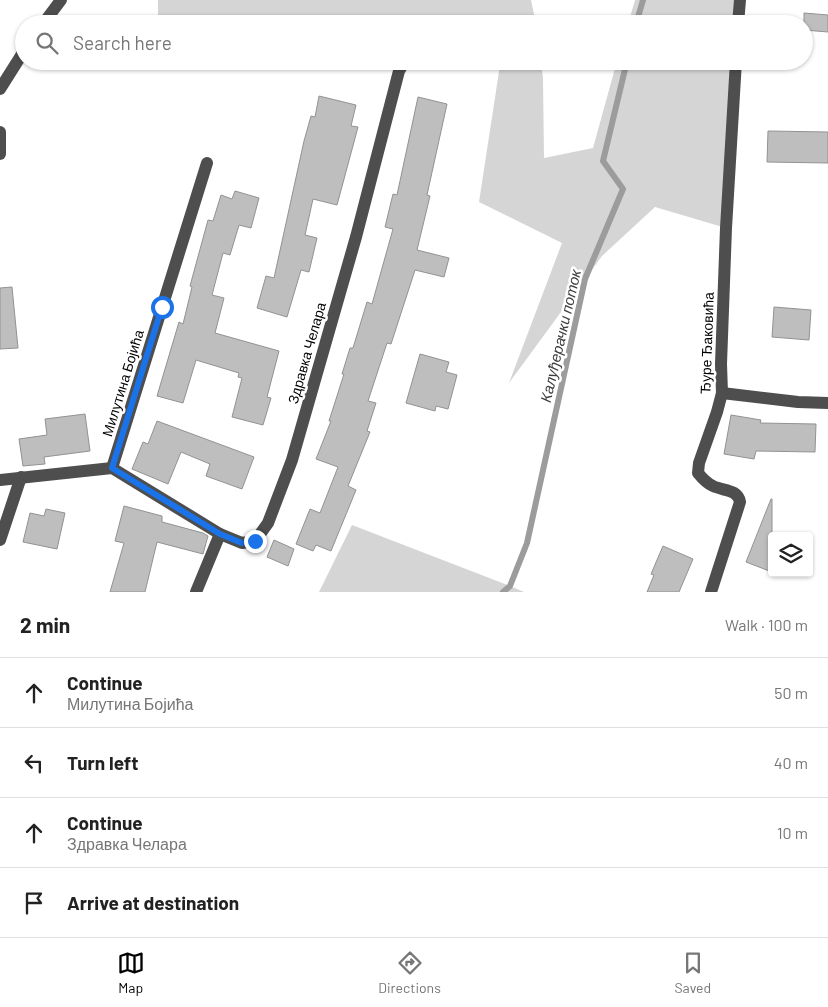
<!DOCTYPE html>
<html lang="en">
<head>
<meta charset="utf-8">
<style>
	:root { --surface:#fff; --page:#f2f2f2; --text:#222; --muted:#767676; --line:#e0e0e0; --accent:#000 }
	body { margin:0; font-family:Barlow,sans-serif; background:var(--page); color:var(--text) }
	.controls { position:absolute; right:15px; bottom:15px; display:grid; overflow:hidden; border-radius:5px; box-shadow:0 1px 4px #0004 }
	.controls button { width:45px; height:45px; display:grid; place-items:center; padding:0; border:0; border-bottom:1px solid var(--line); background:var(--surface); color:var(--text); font:25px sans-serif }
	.stop { position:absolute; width:15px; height:15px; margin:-11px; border:4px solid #1a73e8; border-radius:50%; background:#fff }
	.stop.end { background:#1a73e8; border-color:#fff; box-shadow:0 1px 5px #0008 }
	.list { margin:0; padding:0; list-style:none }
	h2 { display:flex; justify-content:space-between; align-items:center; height:65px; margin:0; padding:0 20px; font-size:21px }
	h2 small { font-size:16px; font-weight:400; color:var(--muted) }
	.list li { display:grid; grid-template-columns:32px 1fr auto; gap:15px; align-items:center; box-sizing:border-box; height:70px; padding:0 20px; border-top:1px solid var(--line) }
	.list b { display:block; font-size:19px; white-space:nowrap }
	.list p { margin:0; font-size:16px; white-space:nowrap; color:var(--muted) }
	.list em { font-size:16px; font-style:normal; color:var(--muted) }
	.icon { flex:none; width:28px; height:28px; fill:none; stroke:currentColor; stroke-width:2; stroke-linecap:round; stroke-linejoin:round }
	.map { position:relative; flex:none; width:828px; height:592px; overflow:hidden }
	.search { position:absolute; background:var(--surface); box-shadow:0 1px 4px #0004; left:15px; right:15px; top:15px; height:55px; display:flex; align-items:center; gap:12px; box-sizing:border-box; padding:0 18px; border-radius:28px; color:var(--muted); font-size:19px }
	.sheet { height:345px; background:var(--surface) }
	nav { display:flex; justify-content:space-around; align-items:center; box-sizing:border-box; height:70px; border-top:1px solid var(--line); background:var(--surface); font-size:14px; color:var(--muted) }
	nav a { display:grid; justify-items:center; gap:2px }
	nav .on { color:var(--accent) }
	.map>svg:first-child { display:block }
</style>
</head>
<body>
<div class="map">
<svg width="828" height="592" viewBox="0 0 828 592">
	<rect width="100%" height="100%" fill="#fff"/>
	<g fill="#d5d5d5">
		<polygon points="158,0 531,0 536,24 199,24 158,20"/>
		<polygon points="635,0 740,0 738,24 628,24"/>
		<polygon points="488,61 541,61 543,79 544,158 593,148 617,61 736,61 726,228 655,207 602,256 509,383 562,243 479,202 500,65"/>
		<polygon points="352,525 510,586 524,592 319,592"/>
	</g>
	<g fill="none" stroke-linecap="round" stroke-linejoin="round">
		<g stroke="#9c9c9c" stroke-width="6">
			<polyline points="636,24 643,0"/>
			<polyline points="503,592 510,586 527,543 585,279 623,189 603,161 627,61"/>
		</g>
	</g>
	<g fill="#bebebe" stroke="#929292">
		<polygon points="804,13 828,15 828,32 804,30"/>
		<polygon points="319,96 356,105 351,126 358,127 337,205 313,199 305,235 317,238 309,272 301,270 287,317 257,308 266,276 274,278 304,141 311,116 315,117"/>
		<polygon points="418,97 447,104 427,195 430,196 417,250 449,258 444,277 415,270 391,344 387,343 368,401 376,403 367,431 370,432 348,486 356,490 331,551 316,545 313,551 296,544 310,509 320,513 338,467 316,459 331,421 329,421 344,374 342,374 350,348 353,348 367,302 372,304 393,229 385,227 393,194 397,195"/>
		<polygon points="768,131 828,132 828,163 767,162"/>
		<polygon points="235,191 259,198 251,228 239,225 230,255 223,253 212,295 224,298 215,333 279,351 267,397 271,398 263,425 232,417 242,378 238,377 239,373 196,360 183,403 157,396 179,322 183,324 192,287 190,286 208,220 213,221 221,195 232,199"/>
		<polygon points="12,287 18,348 0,349 0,288"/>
		<polygon points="774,307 811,310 809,340 772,337"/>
		<polygon points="420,354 449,362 446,372 457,375 448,409 436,406 435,411 406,403"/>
		<polygon points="85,414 90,451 44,457 45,464 23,466 19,439 47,435 45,419"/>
		<polygon points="731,415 761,420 760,423 816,424 815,452 756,451 754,459 724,454"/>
		<polygon points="157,421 254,457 242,489 206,476 210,464 181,452 168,484 132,469 143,442 148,444"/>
		<polygon points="771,499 772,499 772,572 746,562"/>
		<polygon points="124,506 162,516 162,522 203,533 208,536 203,554 157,542 145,592 110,592 124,543 115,541"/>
		<polygon points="46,509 65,513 57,549 23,542 30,513 44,516"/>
		<polygon points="274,540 294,549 288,566 267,557"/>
		<polygon points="663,546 693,559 679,592 647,592 654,575 651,574"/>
	</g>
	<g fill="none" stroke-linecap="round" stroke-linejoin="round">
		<g stroke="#4e4e4e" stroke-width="12">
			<polyline points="43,24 61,0"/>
			<polyline points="738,24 740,0"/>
			<polyline points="0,89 24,51"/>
			<polyline points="0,132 0,154"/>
			<polyline points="722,393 798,402 828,403"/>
			<polyline points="112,468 207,163"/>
			<polyline points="0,480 112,468 220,534 242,543 255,541 268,523 292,460 356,237 399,71 405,61"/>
			<polyline points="0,540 21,477"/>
			<polyline points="196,592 220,534"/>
			<path d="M711,592L740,502C738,489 723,491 713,486C706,483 702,478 698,473L699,463L717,412L722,393L721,364L726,228L736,61"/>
		</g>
	</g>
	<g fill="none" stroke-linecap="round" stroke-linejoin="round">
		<polyline stroke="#1a73e8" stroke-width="6" points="162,307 112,468 220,534 242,543 255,541"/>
	</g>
	<g text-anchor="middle" stroke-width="5" stroke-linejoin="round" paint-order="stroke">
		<g font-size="14" fill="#000" stroke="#fff">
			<text transform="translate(707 343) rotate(-88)" y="5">Ђуре Ђаковића</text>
			<text transform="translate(307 353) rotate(-74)" y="5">Здравка Челара</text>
			<text transform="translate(123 383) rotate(-73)" y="5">Милутина Бојића</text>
		</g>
		<g font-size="15" font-style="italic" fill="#3d3d3d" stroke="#fff">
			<text transform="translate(561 336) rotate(-77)" y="5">Калуђерачки поток</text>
		</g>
	</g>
</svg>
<div class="controls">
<button><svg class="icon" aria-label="layers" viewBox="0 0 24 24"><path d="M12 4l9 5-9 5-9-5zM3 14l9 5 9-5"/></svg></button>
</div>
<div class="stop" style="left:162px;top:307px"></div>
<div class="stop end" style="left:255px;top:541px"></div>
<div class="search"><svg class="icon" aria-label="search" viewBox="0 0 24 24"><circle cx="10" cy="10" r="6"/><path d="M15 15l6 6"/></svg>Search here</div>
</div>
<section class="sheet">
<h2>2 min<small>Walk · 100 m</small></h2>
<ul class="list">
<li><svg class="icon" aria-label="ahead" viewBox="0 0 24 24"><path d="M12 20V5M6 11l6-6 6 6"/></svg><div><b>Continue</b><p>Милутина Бојића</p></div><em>50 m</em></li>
<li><svg class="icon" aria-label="left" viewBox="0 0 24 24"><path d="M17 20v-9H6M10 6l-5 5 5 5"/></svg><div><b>Turn left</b></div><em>40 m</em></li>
<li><svg class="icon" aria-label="ahead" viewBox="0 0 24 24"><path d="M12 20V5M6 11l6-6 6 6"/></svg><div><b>Continue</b><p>Здравка Челара</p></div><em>10 m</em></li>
<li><svg class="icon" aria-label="arrive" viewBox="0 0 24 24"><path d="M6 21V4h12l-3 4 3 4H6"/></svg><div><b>Arrive at destination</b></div></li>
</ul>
</section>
<nav>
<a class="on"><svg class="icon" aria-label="map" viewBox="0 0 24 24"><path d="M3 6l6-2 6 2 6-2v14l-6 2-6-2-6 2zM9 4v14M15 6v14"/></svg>Map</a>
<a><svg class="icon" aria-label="directions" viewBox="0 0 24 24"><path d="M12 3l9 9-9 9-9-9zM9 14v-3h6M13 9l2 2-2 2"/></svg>Directions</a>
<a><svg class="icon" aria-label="saved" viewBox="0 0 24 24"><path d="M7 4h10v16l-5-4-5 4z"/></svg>Saved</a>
</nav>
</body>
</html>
